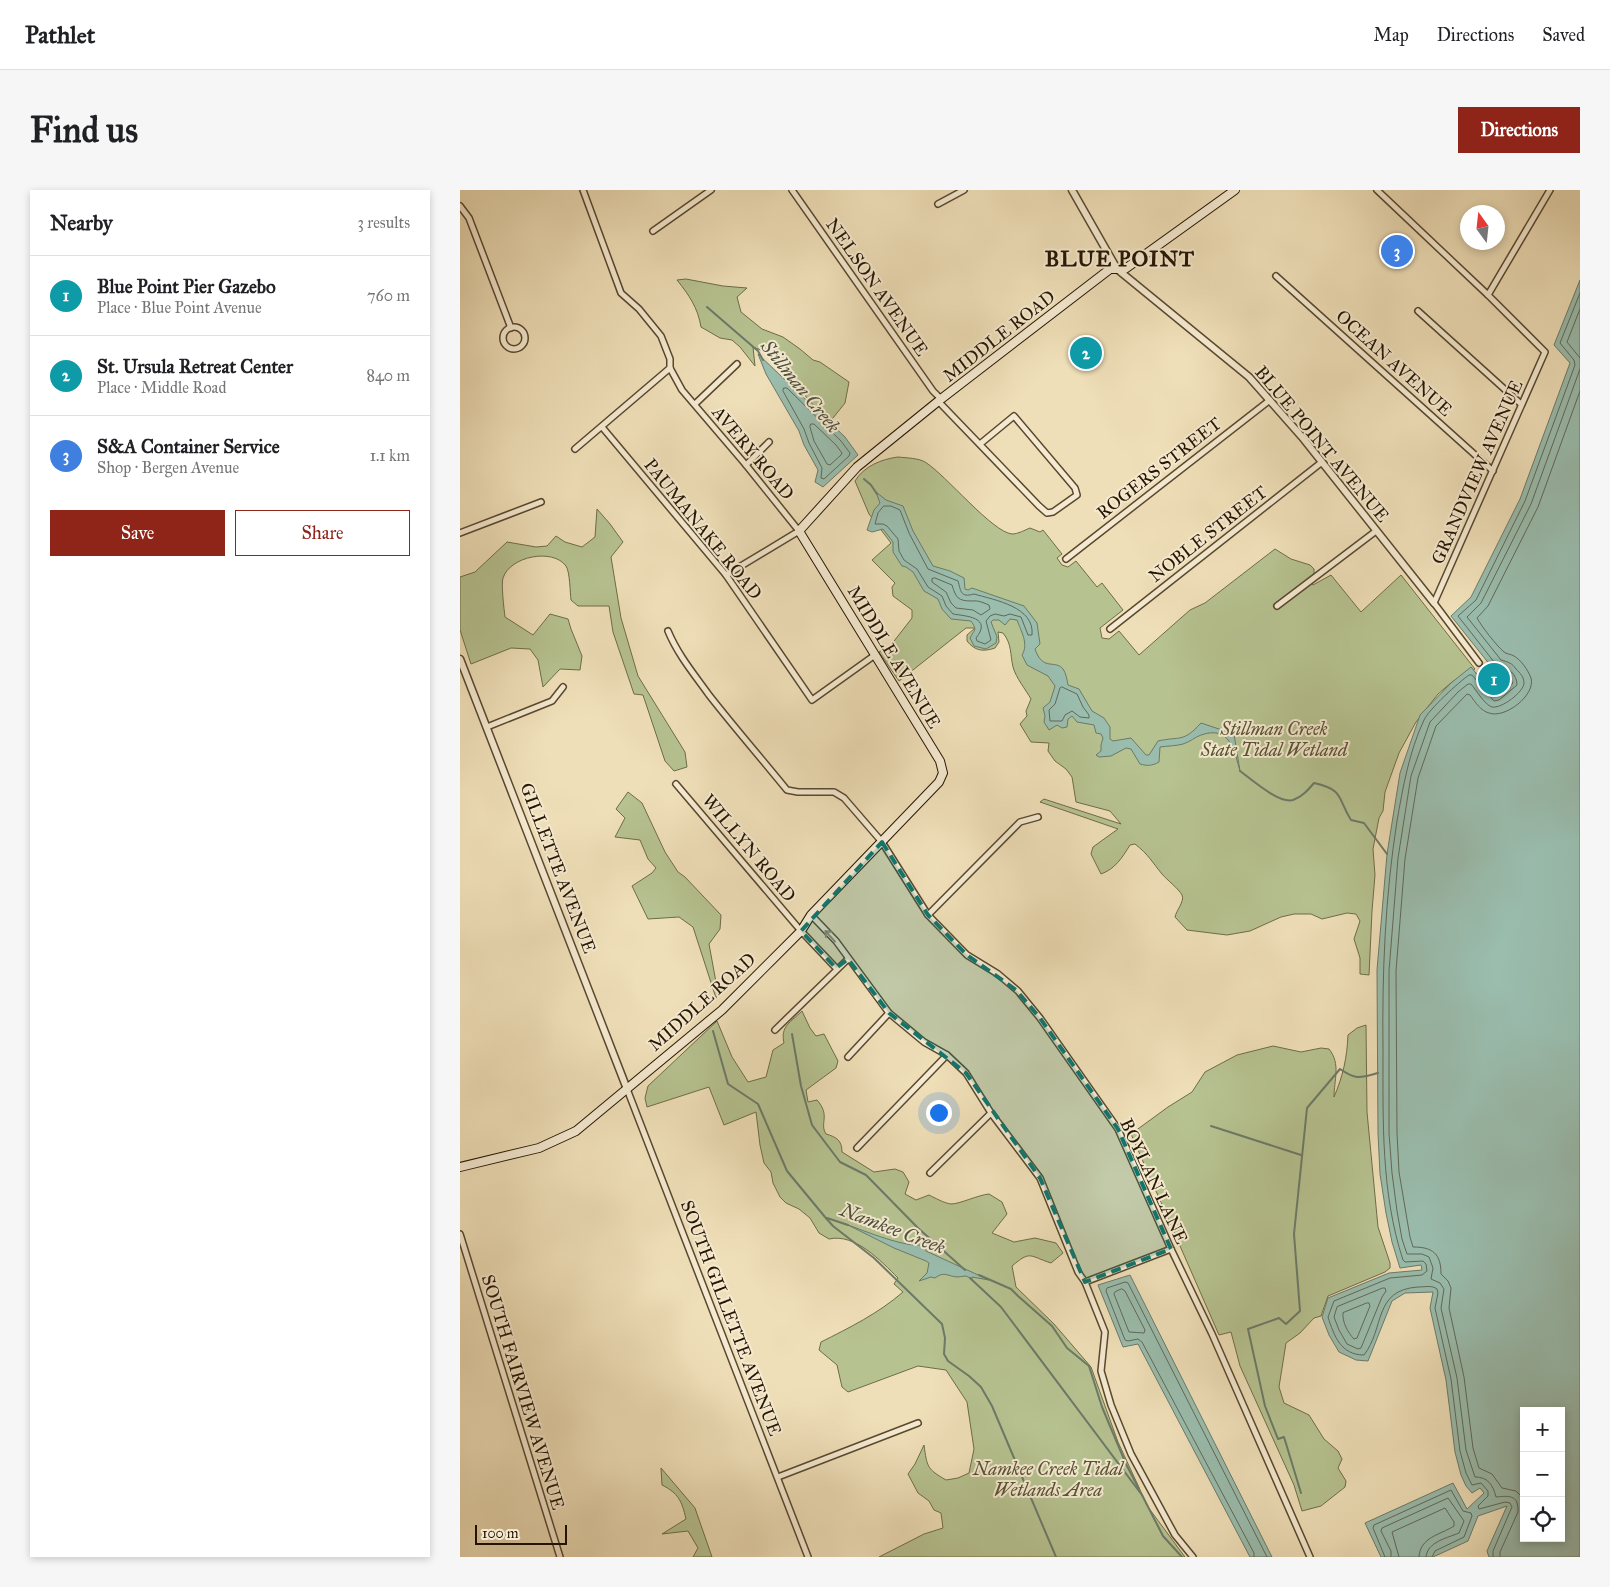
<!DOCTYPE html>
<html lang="en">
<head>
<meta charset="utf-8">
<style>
	:root { --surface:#fff; --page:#f6f6f6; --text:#202124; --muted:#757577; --line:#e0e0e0; --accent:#8f2418 }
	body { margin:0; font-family:"IM FELL Great Primer",serif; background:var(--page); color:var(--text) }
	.controls { position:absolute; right:15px; bottom:15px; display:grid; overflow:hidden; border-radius:0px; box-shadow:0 2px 8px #0003 }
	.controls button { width:45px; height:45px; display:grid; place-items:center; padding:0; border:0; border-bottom:1px solid var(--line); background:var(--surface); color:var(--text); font:25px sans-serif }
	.compass { position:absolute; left:1000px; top:15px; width:45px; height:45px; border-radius:50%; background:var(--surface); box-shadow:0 2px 8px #0003; rotate:345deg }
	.scale { position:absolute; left:15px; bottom:12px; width:92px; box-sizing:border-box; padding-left:5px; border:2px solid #251500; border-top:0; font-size:14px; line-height:18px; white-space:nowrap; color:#251500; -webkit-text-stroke:4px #f5ead1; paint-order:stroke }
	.you { position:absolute; left:478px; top:922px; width:18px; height:18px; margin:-12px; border:4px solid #fff; border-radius:50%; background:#1a73e8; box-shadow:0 0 0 8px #1a73e833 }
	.badge { display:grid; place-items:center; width:32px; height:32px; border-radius:50%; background:var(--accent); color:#fff; font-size:16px; font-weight:700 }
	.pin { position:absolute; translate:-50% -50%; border:2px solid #fff; box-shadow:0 1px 5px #0006 }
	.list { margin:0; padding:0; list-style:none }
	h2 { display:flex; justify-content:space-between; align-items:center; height:65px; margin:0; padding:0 20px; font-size:21px }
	h2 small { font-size:16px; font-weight:400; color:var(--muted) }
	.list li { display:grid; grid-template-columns:32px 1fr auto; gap:15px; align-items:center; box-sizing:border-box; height:80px; padding:0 20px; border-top:1px solid var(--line) }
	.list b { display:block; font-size:19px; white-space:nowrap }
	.list p { margin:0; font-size:16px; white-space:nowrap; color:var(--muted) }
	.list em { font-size:16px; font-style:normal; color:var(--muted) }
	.actions { display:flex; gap:10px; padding:15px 20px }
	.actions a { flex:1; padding:11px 0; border:1px solid var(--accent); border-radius:0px; text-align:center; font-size:18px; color:var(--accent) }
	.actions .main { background:var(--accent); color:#fff }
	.icon { flex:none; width:28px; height:28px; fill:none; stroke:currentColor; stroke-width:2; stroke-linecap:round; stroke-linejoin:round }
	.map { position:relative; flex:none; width:1120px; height:1367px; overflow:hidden; border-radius:0px }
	header { display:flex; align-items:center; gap:30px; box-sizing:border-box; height:70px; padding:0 25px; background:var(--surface); border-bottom:1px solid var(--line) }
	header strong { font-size:24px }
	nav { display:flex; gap:28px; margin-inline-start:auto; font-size:18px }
	.intro { display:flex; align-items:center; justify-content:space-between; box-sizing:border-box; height:120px; padding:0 30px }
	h1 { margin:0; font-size:35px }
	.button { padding:12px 22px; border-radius:0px; background:var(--accent); color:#fff; font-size:18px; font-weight:700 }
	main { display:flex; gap:30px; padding:0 30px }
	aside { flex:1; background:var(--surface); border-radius:0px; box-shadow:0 2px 8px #0003 }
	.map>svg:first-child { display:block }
</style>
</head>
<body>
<header>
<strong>Pathlet</strong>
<nav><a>Map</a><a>Directions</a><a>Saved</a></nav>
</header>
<div class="intro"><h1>Find us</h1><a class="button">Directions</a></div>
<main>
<aside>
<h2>Nearby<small>3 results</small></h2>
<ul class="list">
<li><span class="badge" style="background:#0f9aa8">1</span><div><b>Blue Point Pier Gazebo</b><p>Place · Blue Point Avenue</p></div><em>760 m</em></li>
<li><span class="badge" style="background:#0f9aa8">2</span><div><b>St. Ursula Retreat Center</b><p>Place · Middle Road</p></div><em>840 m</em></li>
<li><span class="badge" style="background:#3f7fe0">3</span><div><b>S&amp;A Container Service</b><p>Shop · Bergen Avenue</p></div><em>1.1 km</em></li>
</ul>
<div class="actions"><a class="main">Save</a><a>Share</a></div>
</aside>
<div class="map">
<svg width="1120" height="1367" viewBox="0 0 1120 1367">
	<rect width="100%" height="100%" fill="#efdfb8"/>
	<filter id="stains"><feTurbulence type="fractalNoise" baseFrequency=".004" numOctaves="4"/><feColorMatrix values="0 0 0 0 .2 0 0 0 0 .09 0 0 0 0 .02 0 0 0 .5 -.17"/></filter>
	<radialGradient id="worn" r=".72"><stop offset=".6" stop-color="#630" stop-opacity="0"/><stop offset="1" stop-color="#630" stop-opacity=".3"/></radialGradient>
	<g fill="#b6c290" stroke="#6e6c48">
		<path d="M226,89L263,96L287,98L277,107L281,122L302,139L323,147L340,159L353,170L360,172L389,192L385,213L369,233L308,163L293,157L295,176L280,157L272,150L260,148L241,137C238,118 229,105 217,90Z"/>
		<path d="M438,267C447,268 458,268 465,272C486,285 532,342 552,344C558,344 565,340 570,338L580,342L583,340L602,364L597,368L602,375L608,377L616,371L637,397L642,393L663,420L640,438L642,448L649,449L659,441L679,465L730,420L745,413L815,359L831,369L850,375L854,379V384L848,388L853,395L871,385L901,422L941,385L1015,479L992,492L978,504L956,532L939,563L925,602L923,621L919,628L913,659L915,685L912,721L909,785L900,784V768L894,749L900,731L896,724L887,723L862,729L851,724H834L821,727L790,741L767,745L727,740L715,727C716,721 725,711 722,705C719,699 707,690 702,684C692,672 689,665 675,654L670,655C662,668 655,679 641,684L631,664L633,657L658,639L580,612L584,609L661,634L650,621L616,612L612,587L606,579L595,571L588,561L589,553L571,552L560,534L567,526L566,521L571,509C566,500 556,488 553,477C550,464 552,454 543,443L538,442L539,452L535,458C523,462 515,461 507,451V445L515,438H506L439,491L419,462L431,455L452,428V420L433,406L432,397L435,393L412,370L431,353L409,324L395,291C404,276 422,269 438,267Z"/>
		<path d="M137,319L150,334L163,352L151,367L161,428L178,486L225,562L227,577L214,581L205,571L183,505L174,504L153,442L149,416H118L111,410C110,402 110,382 106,376C93,358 50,366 43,388C41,394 44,419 45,427L73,445L90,424L108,429L111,439L122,466L120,480L100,479L83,497L78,470L70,459L51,458L11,474L0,440V387L15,382L47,352L76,357L87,356L96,346L105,352L122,357L135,347Z"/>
		<polygon points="168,602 182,613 205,662 218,682 225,687 261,725 260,739 249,754 258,803 256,808 233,737 219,727 188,729 172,696 192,683 196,678 188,669 180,650 155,647 165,628 156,619"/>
		<path d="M342,821L350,838L356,846L364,844L378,871L376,878L346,900L348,912L357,910C371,926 359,933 366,944C376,947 382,950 382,962L414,982L435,979L443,982L449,992L445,1004L456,1010L469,1005C475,1008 484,1013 491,1014C500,1014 518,1005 529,1004L542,1012L547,1024L532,1043L554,1052L575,1048L596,1053L603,1063L591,1073C569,1066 571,1060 552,1076L556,1097L594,1134L631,1177L658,1252L688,1317L725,1367H419L464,1344L483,1338L481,1323L474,1320L469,1311L458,1303L448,1284L455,1274L464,1255C467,1277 467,1279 486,1290L498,1288L509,1283L514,1259L507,1212L486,1180L458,1176L388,1202L382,1197L377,1175L359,1160L361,1152C389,1138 419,1123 443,1102L434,1094L438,1088C421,1071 395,1043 369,1049L359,1043L350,1028L339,1019L326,1013L320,1007L313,993L311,982L304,973L300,955L296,922L264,935L249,897L187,917L185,908L188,896L257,831L272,867L288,892L306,887L313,860L324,853C320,836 331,832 342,821Z"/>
		<path d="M906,835L907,922L918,1037L930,1073V1078L925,1082L868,1106L861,1126L854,1128L840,1143L826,1153L819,1197L824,1213L849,1225L864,1249L878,1261L882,1269L878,1278L886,1291L885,1297L861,1316L842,1321L834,1295L780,1176L771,1142L759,1145L671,944L708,917L732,902L745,882L777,865L813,856L841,862L861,858L869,859C881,874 874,890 874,907C883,886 887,868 888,845L897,838Z"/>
		<path d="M201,1278L235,1318L252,1367H233L238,1358L228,1341L202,1344L226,1329C222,1311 218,1303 202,1295Z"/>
	</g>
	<g fill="#9abdae" stroke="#6b7a68" fill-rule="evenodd">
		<path d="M1120,90V1367H1029L1027,1361L1047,1316L1018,1326L1008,1351L973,1367H921L905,1333L993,1293L1007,1319L1024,1303L1020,1298L1012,1303L1006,1296L1001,1285L995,1262L986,1190L970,1118L973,1102L945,1103L932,1111L908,1171L896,1170L879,1162L869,1145L862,1127L868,1108L929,1083L962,1080L961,1075L940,1078L932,1052L926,1023L920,984L918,943L917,780L927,664L940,583L960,525L991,493L1011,477L1035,506L1053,493L1044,482L1038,485L991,426L1011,407L1060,309L1110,173L1094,155ZM1064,1221H1101V1348H1064Z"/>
		<polygon points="298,164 385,247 398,265 363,297 355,292 358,280 344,255 339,241 306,184"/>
		<path d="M416,302L426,310L443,316L453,341L473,376L490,381L504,388L505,399L508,400L512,398L564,416L577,433L580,454L575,459C583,482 595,469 603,479C606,483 607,490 608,495L619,499L632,521L644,528L650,537V549L653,551L671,548L686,565H689L698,551C720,546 723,553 741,533L774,544L780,581C774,560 770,535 741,545C735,547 730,552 723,554C716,556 707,556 700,557L699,572C692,576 687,576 680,574L671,559L666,558L651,566L639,567L636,565L641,561V555L643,548L641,544L636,543L634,535L617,532L612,526L608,529L607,537L602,538L597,535L589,540L584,532L585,526L583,518L590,512L595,496L588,486L567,475L562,465C569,454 561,441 557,430L550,429L545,435L539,430H533L531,432L537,447L536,453L526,459L514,456L510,448C514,439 518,441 511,431L491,429L482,419L478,409L464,401L453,382L446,377L442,376L433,362V352L423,339L412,342L407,340L414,320L420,313Z"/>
		<path d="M388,1035C402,1040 451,1060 463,1054L466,1061L529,1090L512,1087V1089L506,1086C503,1086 500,1087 497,1087C487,1086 484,1081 475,1088L471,1087L459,1091L467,1083L469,1073L466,1071L434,1058Z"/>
		<polygon points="670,1085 812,1367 790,1367 678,1154 663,1157 638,1095"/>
	</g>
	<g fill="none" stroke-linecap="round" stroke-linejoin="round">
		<g stroke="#606957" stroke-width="1">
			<polyline points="1120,119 1107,152 1120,168"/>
			<polygon points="324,198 327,198 381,251 390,263 389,266 364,289 361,288 362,278 349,253 344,239 323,201"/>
			<polygon points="351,234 354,234 376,255 382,263 381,265 370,275 367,274 354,251 350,237"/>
			<path d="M424,316H431L440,320L449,343L468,379L498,391C501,401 500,408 514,404C535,410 575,417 572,445H568L561,427L550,424L544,426L535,424L530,426L526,431L531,450L525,454L517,451L516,448C533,427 505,426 493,424L486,416L482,406L468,397L457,379L444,370L439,361L438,349L427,336L423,334H415L418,323Z"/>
			<path d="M475,388L492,395C496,408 498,411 512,411C518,410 524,413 529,415L530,419L521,425L513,420L496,418L491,413L486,402L472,392V389Z"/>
			<polygon points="602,497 617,504 623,517 629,525 629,528 620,527 612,521 605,525 602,531 590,531 589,520 595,514 600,498"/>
			<polygon points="923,1098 925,1098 926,1101 922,1107 901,1158 898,1159 887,1154 879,1140 874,1127 877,1117"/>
			<polygon points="662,1099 665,1101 685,1140 684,1143 669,1142 654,1104 655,1102"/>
			<path d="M907,1113H909L910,1116L897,1148L894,1149C888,1143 882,1132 883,1123Z"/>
			<path d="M1064,1309L1056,1301L1042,1298L1032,1284L1019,1278L1013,1258L1004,1187L989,1118L991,1098L988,1091L981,1084C981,1064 973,1057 953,1057L950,1047L939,982L937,943L936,781L945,669L958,588L976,536L1007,504L1010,505C1015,512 1021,521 1029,523C1045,529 1076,505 1071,488C1068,480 1061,470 1054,466C1051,464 1046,464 1044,462C1036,455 1022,437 1017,428L1028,416L1078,317L1120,201"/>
			<polyline points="794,1367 794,1363 682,1152 678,1149 668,1151 665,1150 646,1101 647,1098 665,1092 668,1093 807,1367"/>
			<polyline points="925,1367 913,1338 914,1335 991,1300 1003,1321 1011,1323 1012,1326 1004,1347 975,1361 972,1367"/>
			<path d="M931,1367V1361L921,1341L922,1338L988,1308L1004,1331L999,1343C987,1348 967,1352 966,1367"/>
			<path d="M939,1367L932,1342L985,1318L994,1332V1336C980,1345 960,1347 959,1367"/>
			<path d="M1033,1367V1361L1052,1317L1050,1313L1045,1312L1019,1319L1018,1316L1028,1306V1301L1021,1293L1012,1295L1006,1283L1000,1261L991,1189L975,1118L978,1103L977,1099C972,1095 965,1097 958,1097C913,1100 925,1138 904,1165C881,1165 874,1146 868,1127L874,1111L930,1088L962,1085L967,1081L966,1074L963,1071L945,1072L943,1070C921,1003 923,931 923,861C922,784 925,707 937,631C943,597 949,562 964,530C969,519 999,492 1009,485H1012L1034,511L1039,510L1057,495C1057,484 1048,477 1038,477L998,426L1016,410L1065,311L1115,175L1114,170L1100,153L1120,103"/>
			<path d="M1040,1367V1362L1058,1322C1059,1304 1048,1306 1036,1307C1033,1295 1028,1287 1015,1287L1006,1260L997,1188L981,1118L984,1099L980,1093L971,1089L973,1078L969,1067L962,1064H947L942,1049L937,1021L932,983L929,943V781L938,668L951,586L970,532L998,502L1008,494H1011C1017,501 1024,514 1032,517C1041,519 1064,502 1064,493C1064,487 1060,483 1056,479C1052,473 1048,472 1041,470L1007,427L1021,413L1071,314L1120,179"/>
		</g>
		<g stroke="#6b7a68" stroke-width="2">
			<polyline points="247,117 298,161 303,170"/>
			<polyline points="404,289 411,295 417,304"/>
			<path d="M780,581C791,589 819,614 833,610C842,607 848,600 854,593C885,600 877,608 891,630L904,633L927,664"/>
			<polyline points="253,841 268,894 298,914 327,981 365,1027 373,1036 414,1068 482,1134 485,1148 484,1164 488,1171 509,1186 521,1197 532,1216 596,1367"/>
			<polyline points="332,844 341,896 352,935 380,972 406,985 458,1038 505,1080"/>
			<polyline points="751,936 841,965"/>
			<polyline points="367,1028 388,1035"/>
			<polyline points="519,1085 551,1099 558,1106 592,1136 607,1158 629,1176 642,1217 666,1274 679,1299"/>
			<polyline points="510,1088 541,1117 682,1305"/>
			<path d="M841,1303L824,1247L818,1249L805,1216L788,1139L819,1128L826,1134L840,1121L834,1044L847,918L880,879C896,890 900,888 918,883"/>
			<polyline points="682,1305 703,1346 722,1367"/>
		</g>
		<g stroke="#58482e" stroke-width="8">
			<g id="minor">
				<polyline points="123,0 161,103 179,119 201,146 210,169 210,178"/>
				<polyline points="332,0 473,201 481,209"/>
				<polyline points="917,0 1028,105 1085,162 974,413 1019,473"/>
				<polyline points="478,14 504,0"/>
				<polyline points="0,16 9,28 51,138"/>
				<polyline points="193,41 251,0"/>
				<polyline points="816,86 1033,281"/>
				<polyline points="1028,105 1090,0"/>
				<polyline points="958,121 1061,214"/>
				<circle cx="54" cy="148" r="11"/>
				<polyline points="478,211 579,316 587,323 593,322 617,305 615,298 554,226 520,254"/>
				<polyline points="235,214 277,174"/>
				<polyline points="142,237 266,385 352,510 415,465"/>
				<polyline points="115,259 210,178 222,200 286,275 339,341 266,385"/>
				<polyline points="286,275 309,252"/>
				<polyline points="0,343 81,312"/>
				<polyline points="606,369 810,210"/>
				<polyline points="817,416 916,341"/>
				<polyline points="650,439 862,272"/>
				<path d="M208,441C218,465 234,484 249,505C274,537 301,568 327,600L338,602H374L384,608L422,652L468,725L507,765L538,784L558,801L580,828L658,939L711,1059L752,1144L850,1367"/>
				<polyline points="27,537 92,511 103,497"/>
				<polyline points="216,594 341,741 376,778"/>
				<polyline points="351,725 376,751 429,823 464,852 487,865 506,883 531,923 580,988 618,1082 625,1092 645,1142 641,1181 651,1215 671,1264 715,1345 733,1367"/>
				<polyline points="468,725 560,632 578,627"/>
				<polyline points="315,840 388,769"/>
				<polyline points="388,867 429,823"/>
				<polyline points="167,899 348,1367"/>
				<polyline points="397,958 487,865"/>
				<polyline points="470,983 531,923"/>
				<polyline points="0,1044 100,1367"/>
				<polyline points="625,1092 711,1059"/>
				<polyline points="318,1287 458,1233"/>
			</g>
		</g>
		<g stroke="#58482e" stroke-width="9">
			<g id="tertiary">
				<polyline points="612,0 657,79 789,187 842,247 974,413"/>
				<polyline points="0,469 167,899"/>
			</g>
		</g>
		<g stroke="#251500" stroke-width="10">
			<polyline id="secondary" points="0,977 79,958 116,941 262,820 341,741 351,725 479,592 483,583 480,571 339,341 397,277 481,209 650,79 665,79 775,0"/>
		</g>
		<use href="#minor" stroke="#f5ead1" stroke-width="5"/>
		<use href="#tertiary" stroke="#f5ead1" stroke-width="6"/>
		<use href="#secondary" stroke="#f5ead1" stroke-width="8"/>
	</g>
	<defs><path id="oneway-shaft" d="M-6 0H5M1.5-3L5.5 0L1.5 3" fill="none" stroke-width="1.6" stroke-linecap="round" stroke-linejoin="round" transform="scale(1.25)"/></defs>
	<use stroke="#978a73" href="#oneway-shaft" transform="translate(370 746) rotate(-132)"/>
	<path fill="#0f766e" fill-opacity="0.2" stroke="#0f766e" stroke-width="4" stroke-dasharray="10 6" stroke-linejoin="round" d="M422,652L468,725L507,765L556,800L580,828L658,939L711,1059L625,1092L580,988L506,883L429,823L388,769L376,778L341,741Z"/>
	<g text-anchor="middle" stroke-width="4" stroke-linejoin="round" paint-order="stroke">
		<g font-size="18" fill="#251500" stroke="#f5ead1">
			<text transform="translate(417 97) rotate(55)" y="6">NELSON AVENUE</text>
			<text transform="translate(539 146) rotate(-38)" y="6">MIDDLE ROAD</text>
			<text transform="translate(934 173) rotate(42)" y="6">OCEAN AVENUE</text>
			<text transform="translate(862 254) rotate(50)" y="6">BLUE POINT AVENUE</text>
			<text transform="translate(293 263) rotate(50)" y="6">AVERY ROAD</text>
			<text transform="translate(699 278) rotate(-38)" y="6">ROGERS STREET</text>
			<text transform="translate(1017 282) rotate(-66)" y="6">GRANDVIEW AVENUE</text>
			<text transform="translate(243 339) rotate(51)" y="6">PAUMANAKE ROAD</text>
			<text transform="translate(748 344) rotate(-38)" y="6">NOBLE STREET</text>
			<text transform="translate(434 467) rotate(59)" y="6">MIDDLE AVENUE</text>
			<text transform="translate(289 658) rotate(50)" y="6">WILLYN ROAD</text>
			<text transform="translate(98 678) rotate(69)" y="6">GILLETTE AVENUE</text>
			<text transform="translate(242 812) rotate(-42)" y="6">MIDDLE ROAD</text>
			<text transform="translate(694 991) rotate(65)" y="6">BOYLAN LANE</text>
			<text transform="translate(271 1128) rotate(69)" y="6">SOUTH GILLETTE AVENUE</text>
			<text transform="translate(63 1202) rotate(73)" y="6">SOUTH FAIRVIEW AVENUE</text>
		</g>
		<g font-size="18" font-style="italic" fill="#585232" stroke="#f5ead1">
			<text x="814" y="545">Stillman Creek<tspan x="814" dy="21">State Tidal Wetland</tspan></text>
			<text x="588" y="1285">Namkee Creek Tidal<tspan x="588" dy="21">Wetlands Area</tspan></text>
		</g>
		<g font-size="19" font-style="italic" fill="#4e503d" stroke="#f5ead1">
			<text transform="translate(341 196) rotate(51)" y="7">Stillman Creek</text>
			<text transform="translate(433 1038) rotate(21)" y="7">Namkee Creek</text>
		</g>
		<g font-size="22" font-weight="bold" letter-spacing="1" fill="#251500" stroke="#f5ead1">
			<text x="660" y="76">BLUE POINT</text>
		</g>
	</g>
	<rect width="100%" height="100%" filter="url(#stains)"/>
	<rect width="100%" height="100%" fill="url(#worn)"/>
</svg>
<div class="controls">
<button>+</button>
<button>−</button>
<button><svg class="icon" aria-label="locate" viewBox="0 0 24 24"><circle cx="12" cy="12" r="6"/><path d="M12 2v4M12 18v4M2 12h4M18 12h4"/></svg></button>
</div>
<svg class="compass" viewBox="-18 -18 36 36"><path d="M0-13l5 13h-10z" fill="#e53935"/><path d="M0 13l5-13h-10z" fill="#757577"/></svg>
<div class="scale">100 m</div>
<div class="you"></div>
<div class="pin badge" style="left:1034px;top:489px;background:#0f9aa8">1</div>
<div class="pin badge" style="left:626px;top:163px;background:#0f9aa8">2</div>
<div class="pin badge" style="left:937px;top:61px;background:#3f7fe0">3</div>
</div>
</main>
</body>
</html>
